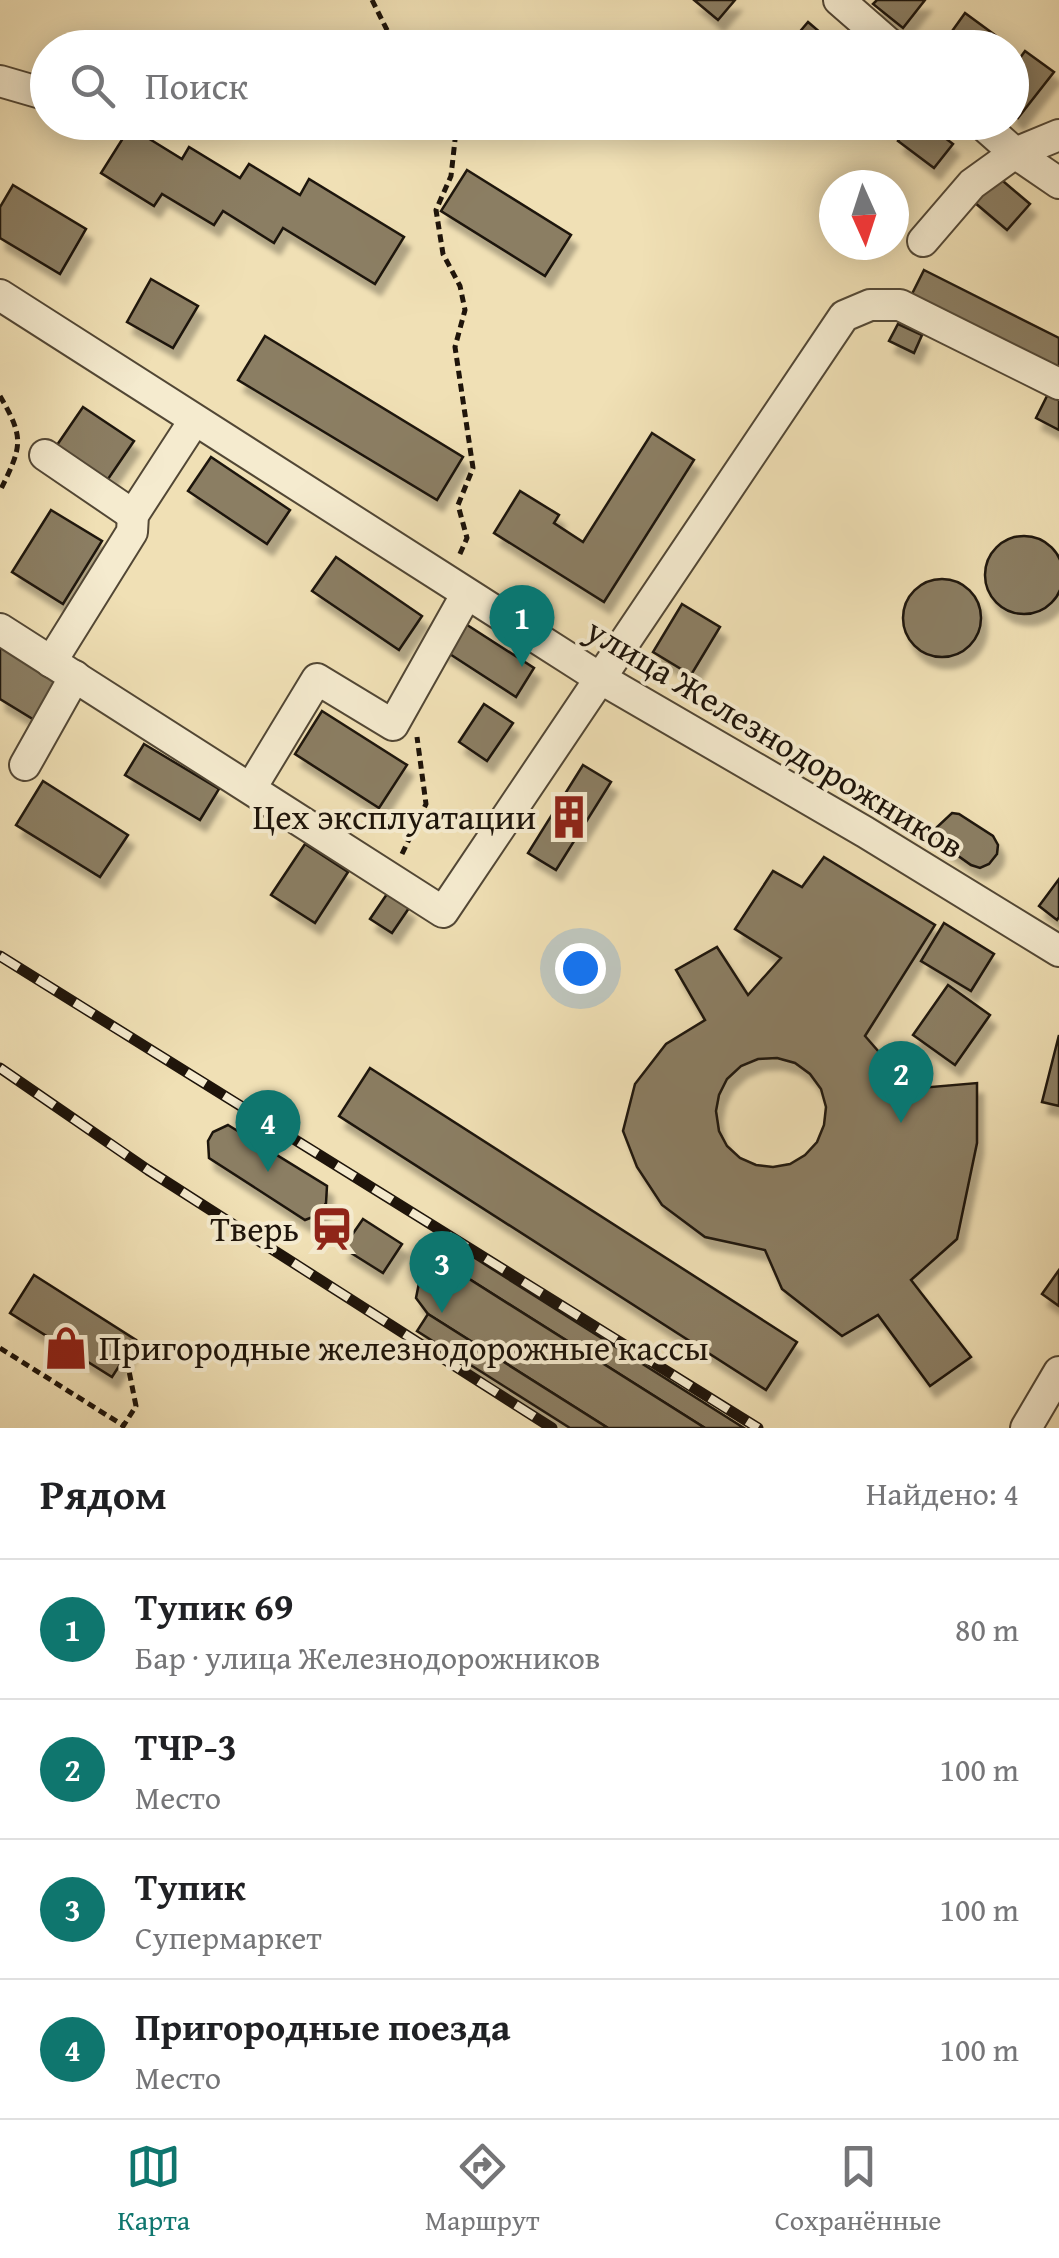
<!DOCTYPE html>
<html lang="ru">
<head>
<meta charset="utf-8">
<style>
	:root { --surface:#fff; --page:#f2f2f2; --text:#202124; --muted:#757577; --line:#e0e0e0; --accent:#0f766e }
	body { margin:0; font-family:"Gentium Book Plus",serif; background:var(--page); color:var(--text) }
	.compass { position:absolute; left:819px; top:170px; width:90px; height:90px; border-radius:50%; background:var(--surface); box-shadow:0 5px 25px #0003; rotate:177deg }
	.you { position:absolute; left:580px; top:968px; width:35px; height:35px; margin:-25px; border:8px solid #fff; border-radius:50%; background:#1a73e8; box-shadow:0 0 0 15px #1a73e833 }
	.badge { display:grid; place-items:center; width:65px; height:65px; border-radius:50%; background:var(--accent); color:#fff; font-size:32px; font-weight:700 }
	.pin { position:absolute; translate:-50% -82px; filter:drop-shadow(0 2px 5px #0008) }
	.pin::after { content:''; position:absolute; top:52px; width:35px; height:30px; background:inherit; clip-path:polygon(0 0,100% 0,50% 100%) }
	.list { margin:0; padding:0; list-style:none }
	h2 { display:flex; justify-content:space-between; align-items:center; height:130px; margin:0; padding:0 40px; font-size:42px }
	h2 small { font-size:32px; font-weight:400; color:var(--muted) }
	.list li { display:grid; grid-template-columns:65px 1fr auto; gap:30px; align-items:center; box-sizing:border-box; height:140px; padding:0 40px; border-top:2px solid var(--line) }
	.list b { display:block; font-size:38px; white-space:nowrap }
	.list p { margin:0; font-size:32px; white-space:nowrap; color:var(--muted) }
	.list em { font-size:32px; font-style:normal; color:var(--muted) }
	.icon { flex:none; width:55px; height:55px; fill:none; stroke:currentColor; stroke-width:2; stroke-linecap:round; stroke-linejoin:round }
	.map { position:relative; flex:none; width:1059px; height:1428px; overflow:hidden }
	.search { position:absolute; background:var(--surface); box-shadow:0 5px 25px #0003; left:30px; right:30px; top:30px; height:110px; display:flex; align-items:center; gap:25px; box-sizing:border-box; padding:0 35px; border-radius:55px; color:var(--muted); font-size:38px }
	.sheet { height:690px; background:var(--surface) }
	nav { display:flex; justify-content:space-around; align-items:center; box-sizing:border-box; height:140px; border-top:2px solid var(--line); background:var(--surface); font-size:28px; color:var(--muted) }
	nav a { display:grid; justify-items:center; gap:5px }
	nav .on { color:var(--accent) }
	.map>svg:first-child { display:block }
</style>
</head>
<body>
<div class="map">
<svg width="1059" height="1428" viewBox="0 0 1059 1428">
	<defs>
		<filter id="shadow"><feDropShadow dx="6" dy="11" stdDeviation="2.5" flood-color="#0004"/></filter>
	</defs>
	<rect width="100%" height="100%" fill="#f0e0b5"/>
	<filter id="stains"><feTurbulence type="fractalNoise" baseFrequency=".002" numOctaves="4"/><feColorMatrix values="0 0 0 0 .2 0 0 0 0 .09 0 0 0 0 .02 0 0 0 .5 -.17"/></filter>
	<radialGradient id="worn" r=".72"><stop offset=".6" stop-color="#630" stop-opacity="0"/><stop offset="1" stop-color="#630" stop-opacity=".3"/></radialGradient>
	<g fill="#8b7e63" stroke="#1e140a" stroke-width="2.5" fill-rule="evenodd" filter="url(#shadow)">
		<polygon points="694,0 735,0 718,20"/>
		<polygon points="877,0 925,0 903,28 873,4"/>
		<polygon points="965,13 995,35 985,48 940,48"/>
		<polygon points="808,22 828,39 820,48 786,48"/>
		<polygon points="1025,51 1054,72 1018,118 1012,113 1012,69"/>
		<polygon points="912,122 924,122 953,144 934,168 898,141"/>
		<polygon points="130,127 182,159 189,147 240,178 249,164 300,195 309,179 404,237 375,284 283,228 274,243 223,211 214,225 162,194 154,206 101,173"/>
		<polygon points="467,170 571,235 545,276 441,211"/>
		<polygon points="997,176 1030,204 1007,230 974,202"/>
		<polygon points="13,185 86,229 60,274 0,238 0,207"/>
		<polygon points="924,270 1059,338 1059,369 912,294"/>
		<polygon points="151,279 198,306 173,348 127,322"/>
		<polygon points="898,324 922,335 914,353 889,341"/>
		<polygon points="265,336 463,457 437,500 238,380"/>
		<polygon points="1048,394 1059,400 1059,430 1036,418"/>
		<polygon points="83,407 134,441 106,482 55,448"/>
		<polygon points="652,433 694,460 604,602 494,533 520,491 559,515 554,523 583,542"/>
		<polygon points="211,457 290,510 267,544 188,491"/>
		<polygon points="51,510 102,541 63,604 12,572"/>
		<circle cx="1024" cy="575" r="39"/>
		<polygon points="336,557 422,616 399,650 312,591"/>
		<circle cx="942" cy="618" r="39"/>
		<polygon points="682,604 720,627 691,675 653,652"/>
		<polygon points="461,621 534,668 516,697 442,649"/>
		<polygon points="0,647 59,681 36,721 0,699"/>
		<polygon points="484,704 513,723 487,761 459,742"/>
		<polygon points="322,711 407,765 379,808 295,754"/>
		<polygon points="144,744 219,789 200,820 125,775"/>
		<polygon points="583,765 611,782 556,870 528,853"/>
		<polygon points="43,781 128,835 100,877 16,825"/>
		<polygon points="952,813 959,814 993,836 998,845 997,854 989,864 980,868 971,865 940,843 936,837 936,828"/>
		<polygon points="305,844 348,872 315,923 271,895"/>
		<path d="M824,857L935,925L865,1036L885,1059L897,1090L977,1083V1143L957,1239L911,1280L971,1357L930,1386L878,1315L842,1336L782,1289L765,1250L705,1237L662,1205L637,1167L623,1131L635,1084L666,1044L705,1020L676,970L717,947L748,995L781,958L735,929L773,871L802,887ZM777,1058L795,1063L810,1074L821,1089L826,1107L824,1125L817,1142L805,1155L790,1164L773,1167L756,1165L740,1158L727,1146L719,1131L716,1111L719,1095L727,1079L741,1066L758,1059Z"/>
		<polygon points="1059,879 1059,917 1057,920 1039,906"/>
		<polygon points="387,894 409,908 392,933 370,919"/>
		<polygon points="944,923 994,954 971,991 921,961"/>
		<polygon points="948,985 990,1015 955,1065 913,1035"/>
		<polygon points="1059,1035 1059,1106 1042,1102"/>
		<polygon points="370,1068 797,1342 766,1390 339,1116"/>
		<polygon points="228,1125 327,1186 326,1203 318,1215 305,1220 209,1158 208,1141 213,1132"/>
		<polygon points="363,1219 402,1244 383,1273 343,1248"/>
		<polygon points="467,1253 744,1428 705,1428 455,1270"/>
		<polygon points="436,1267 455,1270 705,1428 608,1428 428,1314 416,1298 420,1278"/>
		<polygon points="1059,1270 1059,1306 1042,1294"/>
		<polygon points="34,1275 136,1340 112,1377 10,1313"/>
		<polygon points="428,1314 608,1428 570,1428 417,1331"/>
	</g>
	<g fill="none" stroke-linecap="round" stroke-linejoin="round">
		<g stroke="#524735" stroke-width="34">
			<g id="minor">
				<polyline points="839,0 894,48"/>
				<polyline points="0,81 48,95"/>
				<polyline points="980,122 1015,153 1059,183"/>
				<polyline points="923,241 972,184 1015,153 1059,135"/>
				<polyline points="0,295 598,677 865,832 1059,951"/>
				<polyline points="45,455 133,515"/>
				<polyline points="0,629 443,912 844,316 870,305 900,305 1059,384"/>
				<polyline points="51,662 132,532 133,515 194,421"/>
				<polyline points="25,765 75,676"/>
				<polyline points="251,788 317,679 393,725 466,595"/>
				<polyline points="1026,1428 1059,1372"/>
			</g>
		</g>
		<g stroke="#1e140a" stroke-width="5" stroke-dasharray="8 5" stroke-linecap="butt">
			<polyline points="372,0 396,48"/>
			<polyline points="449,122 455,140 451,176 436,210 443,254 460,286 465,310 455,347 473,468 458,505 467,538 459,556"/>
			<path d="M0,396C25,439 22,446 0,491"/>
			<polyline points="402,854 426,804 417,737"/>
			<polyline points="0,1348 124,1426"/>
			<polyline points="122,1428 136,1406 126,1356"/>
		</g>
		<use href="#minor" stroke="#f5ebcf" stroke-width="30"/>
		<g stroke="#1e140a" stroke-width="11">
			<g id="rail">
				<polyline points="0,956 758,1428"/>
				<polyline points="0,1068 148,1170 552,1428"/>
			</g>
		</g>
		<use href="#rail" stroke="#f5ebcf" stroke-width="8" stroke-dasharray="22" stroke-linecap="butt"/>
	</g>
	<defs>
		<g id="building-bare" transform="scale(3.45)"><path d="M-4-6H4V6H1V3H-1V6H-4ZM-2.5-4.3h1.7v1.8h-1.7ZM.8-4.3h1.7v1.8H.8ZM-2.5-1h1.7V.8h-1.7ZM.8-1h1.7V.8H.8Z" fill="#8f2418" stroke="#f5ebcf" stroke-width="2.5" paint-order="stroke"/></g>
		<g id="station-bare" transform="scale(3.45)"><path d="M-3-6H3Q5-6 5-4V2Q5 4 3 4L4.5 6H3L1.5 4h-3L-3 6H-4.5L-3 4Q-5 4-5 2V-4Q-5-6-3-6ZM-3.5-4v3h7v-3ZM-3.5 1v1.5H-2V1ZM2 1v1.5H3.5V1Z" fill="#8f2418" stroke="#f5ebcf" stroke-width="2.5" paint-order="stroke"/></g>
		<g id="shop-bare" transform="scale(3.45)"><path d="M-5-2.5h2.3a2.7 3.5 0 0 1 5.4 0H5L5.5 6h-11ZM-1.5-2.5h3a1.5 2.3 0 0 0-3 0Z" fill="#8f2418" stroke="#f5ebcf" stroke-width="2.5" paint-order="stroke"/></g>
	</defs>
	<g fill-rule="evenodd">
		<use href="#building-bare" x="569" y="817"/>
		<use href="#station-bare" x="332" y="1229"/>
		<use href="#shop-bare" x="66" y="1348"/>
	</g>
	<g text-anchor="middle" stroke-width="8" stroke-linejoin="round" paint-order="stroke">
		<g font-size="35" fill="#1e140a" stroke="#f5ebcf">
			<text transform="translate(775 738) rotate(31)" y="12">улица Железнодорожников</text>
		</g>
		<g font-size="35" fill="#1e140a" stroke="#f5ebcf" text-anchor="end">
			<text x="536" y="829">Цех эксплуатации</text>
			<text x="299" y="1241">Тверь</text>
			<text x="99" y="1360" text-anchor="start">Пригородные железнодорожные кассы</text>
		</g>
	</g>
	<rect width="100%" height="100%" filter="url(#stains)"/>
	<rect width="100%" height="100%" fill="url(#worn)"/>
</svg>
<svg class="compass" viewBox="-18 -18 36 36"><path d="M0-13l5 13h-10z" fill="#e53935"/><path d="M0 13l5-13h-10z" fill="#757577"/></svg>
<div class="you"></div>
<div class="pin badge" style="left:522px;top:667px">1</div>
<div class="pin badge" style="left:901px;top:1123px">2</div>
<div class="pin badge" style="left:442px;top:1313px">3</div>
<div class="pin badge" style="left:268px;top:1172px">4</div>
<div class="search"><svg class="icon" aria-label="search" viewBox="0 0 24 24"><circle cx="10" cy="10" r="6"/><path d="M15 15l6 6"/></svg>Поиск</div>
</div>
<section class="sheet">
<h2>Рядом<small>Найдено: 4</small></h2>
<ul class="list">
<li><span class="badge">1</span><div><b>Тупик 69</b><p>Бар · улица Железнодорожников</p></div><em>80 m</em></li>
<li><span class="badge">2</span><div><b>ТЧР-3</b><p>Место</p></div><em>100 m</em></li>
<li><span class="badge">3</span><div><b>Тупик</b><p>Супермаркет</p></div><em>100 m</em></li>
<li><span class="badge">4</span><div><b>Пригородные поезда</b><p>Место</p></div><em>100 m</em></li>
</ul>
</section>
<nav>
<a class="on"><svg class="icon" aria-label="map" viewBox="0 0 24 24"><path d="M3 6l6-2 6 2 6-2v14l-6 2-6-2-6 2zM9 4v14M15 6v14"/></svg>Карта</a>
<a><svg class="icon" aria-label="directions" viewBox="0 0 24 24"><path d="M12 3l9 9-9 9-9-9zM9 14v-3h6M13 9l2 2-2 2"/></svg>Маршрут</a>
<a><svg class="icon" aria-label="saved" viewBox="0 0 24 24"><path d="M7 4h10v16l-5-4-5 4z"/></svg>Сохранённые</a>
</nav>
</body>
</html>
